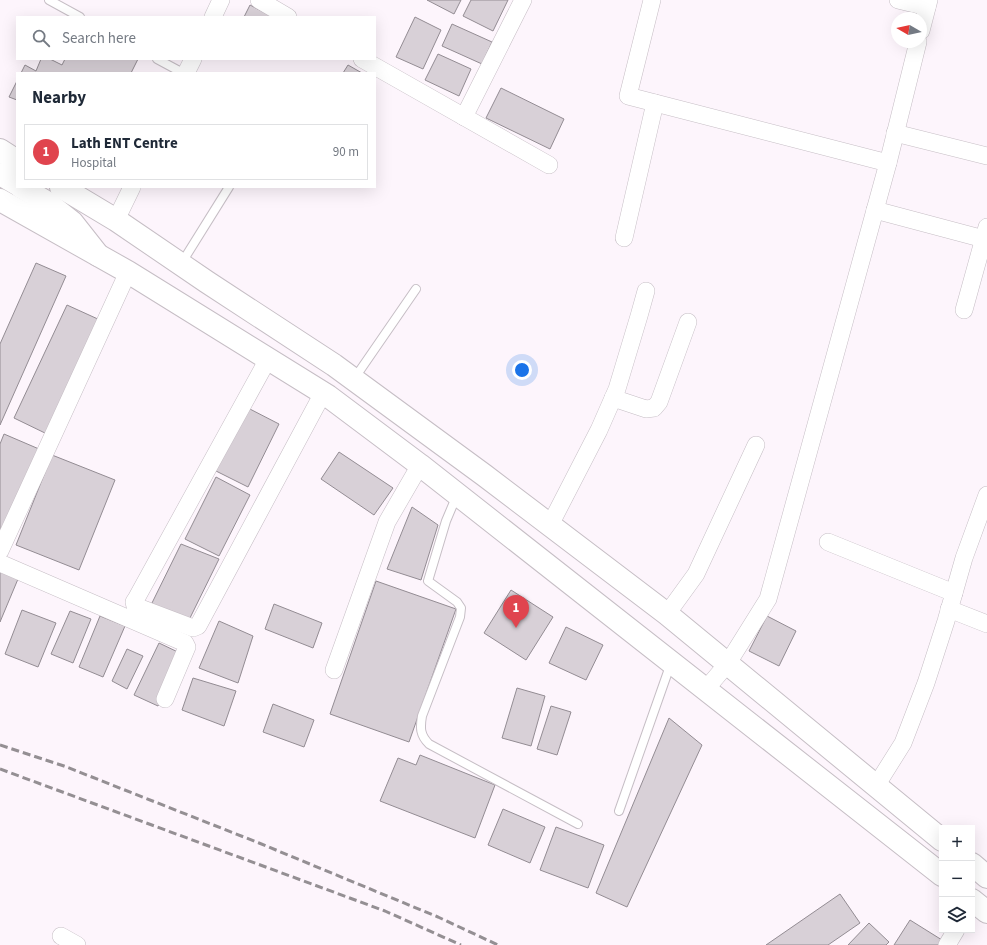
<!DOCTYPE html>
<html lang="en">
<head>
<meta charset="utf-8">
<style>
	:root { --surface:#fff; --page:#f2f2f3; --text:#1f2937; --muted:#747a83; --line:#e0e1e3; --accent:#892187 }
	body { margin:0; font-family:"Source Sans 3",sans-serif; background:var(--page); color:var(--text) }
	.controls { position:absolute; right:12px; bottom:12px; display:grid; overflow:hidden; border-radius:0px; box-shadow:0 4px 16px #0002 }
	.controls button { width:36px; height:36px; display:grid; place-items:center; padding:0; border:0; border-bottom:1px solid var(--line); background:var(--surface); color:var(--text); font:20px sans-serif }
	.compass { position:absolute; left:891px; top:12px; width:36px; height:36px; border-radius:50%; background:var(--surface); box-shadow:0 4px 16px #0002; rotate:279deg }
	.you { position:absolute; left:522px; top:370px; width:14px; height:14px; margin:-10px; border:3px solid #fff; border-radius:50%; background:#1a73e8; box-shadow:0 0 0 6px #1a73e833 }
	.badge { display:grid; place-items:center; width:26px; height:26px; border-radius:50%; background:var(--accent); color:#fff; font-size:13px; font-weight:700 }
	.pin { position:absolute; translate:-50% -33px; filter:drop-shadow(0 1px 2px #0008) }
	.pin::after { content:''; position:absolute; top:21px; width:14px; height:12px; background:inherit; clip-path:polygon(0 0,100% 0,50% 100%) }
	.list { margin:0; padding:0; list-style:none }
	h2 { display:flex; justify-content:space-between; align-items:center; height:52px; margin:0; padding:0 16px; font-size:17px }
	h2 small { font-size:13px; font-weight:400; color:var(--muted) }
	.list li { display:grid; grid-template-columns:26px 1fr auto; gap:12px; align-items:center; box-sizing:border-box; height:56px; margin:0 8px 8px; padding:0 8px; border:1px solid var(--line); border-radius:0px }
	.list b { display:block; font-size:15px; white-space:nowrap }
	.list p { margin:0; font-size:13px; white-space:nowrap; color:var(--muted) }
	.list em { font-size:13px; font-style:normal; color:var(--muted) }
	.icon { flex:none; width:22px; height:22px; fill:none; stroke:currentColor; stroke-width:2; stroke-linecap:round; stroke-linejoin:round }
	.map { position:relative; flex:none; width:987px; height:945px; overflow:hidden }
	.search { position:absolute; background:var(--surface); box-shadow:0 4px 16px #0002; left:16px; top:16px; width:360px; height:44px; display:flex; align-items:center; gap:10px; box-sizing:border-box; padding:0 14px; border-radius:0px; color:var(--muted); font-size:15px }
	.panel { position:absolute; background:var(--surface); box-shadow:0 4px 16px #0002; left:16px; top:72px; width:360px; height:116px; border-radius:0px }
	.map>svg:first-child { display:block }
</style>
</head>
<body>
<div class="map">
<svg width="987" height="945" viewBox="0 0 987 945">
	<rect width="100%" height="100%" fill="#fdf5fc"/>
	<g fill="#d8d0d7" stroke="#938c93">
		<polygon points="427,0 461,0 454,14"/>
		<polygon points="471,0 508,0 493,31 463,16"/>
		<polygon points="250,5 273,17 244,17"/>
		<polygon points="415,17 441,30 423,69 396,57"/>
		<polygon points="452,24 492,42 482,64 442,46"/>
		<polygon points="438,54 471,69 459,96 425,80"/>
		<polygon points="41,59 50,59 62,65 65,59 138,59 131,73 21,73 25,65 36,71"/>
		<polygon points="348,65 362,73 343,73"/>
		<polygon points="17,81 17,100 9,97"/>
		<polygon points="501,88 564,119 550,149 486,118"/>
		<polygon points="36,263 66,276 0,425 0,344"/>
		<polygon points="67,305 100,320 47,434 14,418"/>
		<polygon points="244,406 279,424 248,487 212,469"/>
		<polygon points="4,434 39,449 0,539 0,444"/>
		<polygon points="339,452 393,488 374,515 321,479"/>
		<polygon points="52,455 115,480 79,570 16,545"/>
		<polygon points="216,477 250,495 219,556 185,539"/>
		<polygon points="412,507 438,525 421,580 387,569"/>
		<polygon points="181,544 219,559 188,622 150,607"/>
		<polygon points="0,571 18,579 0,622"/>
		<polygon points="376,581 456,609 409,742 330,714"/>
		<polygon points="511,590 553,617 526,660 484,633"/>
		<polygon points="274,604 322,623 313,648 265,629"/>
		<polygon points="22,610 56,623 38,667 5,654"/>
		<polygon points="70,611 91,619 73,663 51,654"/>
		<polygon points="100,616 125,626 103,677 79,667"/>
		<polygon points="767,616 796,631 779,666 749,651"/>
		<polygon points="219,621 253,636 238,683 199,668"/>
		<polygon points="566,627 603,645 586,680 549,663"/>
		<polygon points="159,643 182,654 158,706 134,695"/>
		<polygon points="127,649 143,656 127,689 112,681"/>
		<polygon points="193,678 236,691 224,726 182,710"/>
		<polygon points="517,688 545,696 531,746 502,738"/>
		<polygon points="273,704 314,720 304,747 263,732"/>
		<polygon points="551,706 571,712 557,755 537,749"/>
		<polygon points="669,718 702,745 627,907 596,893"/>
		<polygon points="420,755 495,785 475,838 380,801 398,758 416,765"/>
		<polygon points="503,809 545,827 530,863 488,845"/>
		<polygon points="556,827 604,845 588,888 540,870"/>
		<polygon points="840,894 860,923 828,945 766,945"/>
		<polygon points="910,920 942,940 939,945 894,945"/>
		<polygon points="869,923 889,942 886,945 848,945"/>
	</g>
	<g fill="none" stroke-linecap="round" stroke-linejoin="round">
		<g stroke="#c6bec5" stroke-width="10">
			<g id="lane">
				<polyline points="49,0 80,17"/>
				<polyline points="157,59 183,73"/>
				<polyline points="181,264 229,187"/>
				<polyline points="354,379 416,289"/>
				<path d="M457,495L446,521L428,581L457,602L461,608L460,617L422,716C420,728 420,735 429,744L578,824"/>
				<polyline points="619,811 671,663"/>
			</g>
		</g>
		<g stroke="#c6bec5" stroke-width="18">
			<g id="street">
				<polyline points="259,0 288,17"/>
				<polyline points="652,0 628,96 888,163"/>
				<polyline points="898,0 927,7"/>
				<polyline points="213,17 221,0"/>
				<polyline points="921,31 929,0"/>
				<polyline points="362,59 549,165"/>
				<polyline points="186,73 193,59"/>
				<polyline points="464,117 523,0"/>
				<polyline points="895,133 987,156"/>
				<polyline points="875,210 984,239"/>
				<polyline points="116,220 132,187"/>
				<polyline points="624,238 655,103"/>
				<polyline points="964,310 987,227"/>
				<polyline points="268,359 136,599 134,602 135,606 193,628 198,626 323,393"/>
				<polyline points="613,398 646,409 654,408 659,402 688,322"/>
				<polyline points="550,525 599,430 617,389 639,316 646,291"/>
				<polyline points="828,542 954,593"/>
				<polyline points="0,551 128,272"/>
				<polyline points="0,563 185,643 187,647 165,699"/>
				<polyline points="949,609 987,624"/>
				<polyline points="667,614 696,574 756,445"/>
				<polyline points="334,670 387,522 420,465"/>
				<polyline points="706,689 728,663 768,599 888,163 918,42"/>
				<polyline points="876,786 903,743 926,683 946,621 964,558 987,495"/>
				<polyline points="61,936 77,945"/>
				<polyline points="947,945 956,930"/>
			</g>
		</g>
		<g stroke="#c6bec5" stroke-width="24">
			<g id="secondary">
				<polyline points="0,174 17,184"/>
				<polyline points="21,187 48,203 72,222 98,255"/>
			</g>
		</g>
		<g stroke="#c6bec5" stroke-width="24">
			<g id="primary">
				<polyline points="0,150 17,161"/>
				<polyline points="61,187 116,220 207,282 334,365 484,475 667,614 942,840"/>
				<polyline points="0,200 128,272 328,396 420,465 942,875"/>
				<polyline points="972,864 987,877"/>
				<polyline points="972,900 987,912"/>
			</g>
		</g>
		<use href="#lane" stroke="#fff" stroke-width="8"/>
		<use href="#street" stroke="#fff" stroke-width="17"/>
		<use href="#secondary" stroke="#fff" stroke-width="22"/>
		<use href="#primary" stroke="#fff" stroke-width="22"/>
		<g stroke="#948f93" stroke-width="3" stroke-dasharray="8 4" stroke-linecap="butt">
			<polyline points="0,745 64,766 259,843 438,917 498,945"/>
			<polyline points="0,769 385,911 461,945"/>
		</g>
	</g>
</svg>
<div class="controls">
<button>+</button>
<button>−</button>
<button><svg class="icon" aria-label="layers" viewBox="0 0 24 24"><path d="M12 4l9 5-9 5-9-5zM3 14l9 5 9-5"/></svg></button>
</div>
<svg class="compass" viewBox="-18 -18 36 36"><path d="M0-13l5 13h-10z" fill="#e53935"/><path d="M0 13l5-13h-10z" fill="#747a83"/></svg>
<div class="you"></div>
<div class="pin badge" style="left:516px;top:628px;background:#e0444e">1</div>
<div class="search"><svg class="icon" aria-label="search" viewBox="0 0 24 24"><circle cx="10" cy="10" r="6"/><path d="M15 15l6 6"/></svg>Search here</div>
<section class="panel">
<h2>Nearby<small></small></h2>
<ul class="list">
<li><span class="badge" style="background:#e0444e">1</span><div><b>Lath ENT Centre</b><p>Hospital</p></div><em>90 m</em></li>
</ul>
</section>
</div>
</body>
</html>
